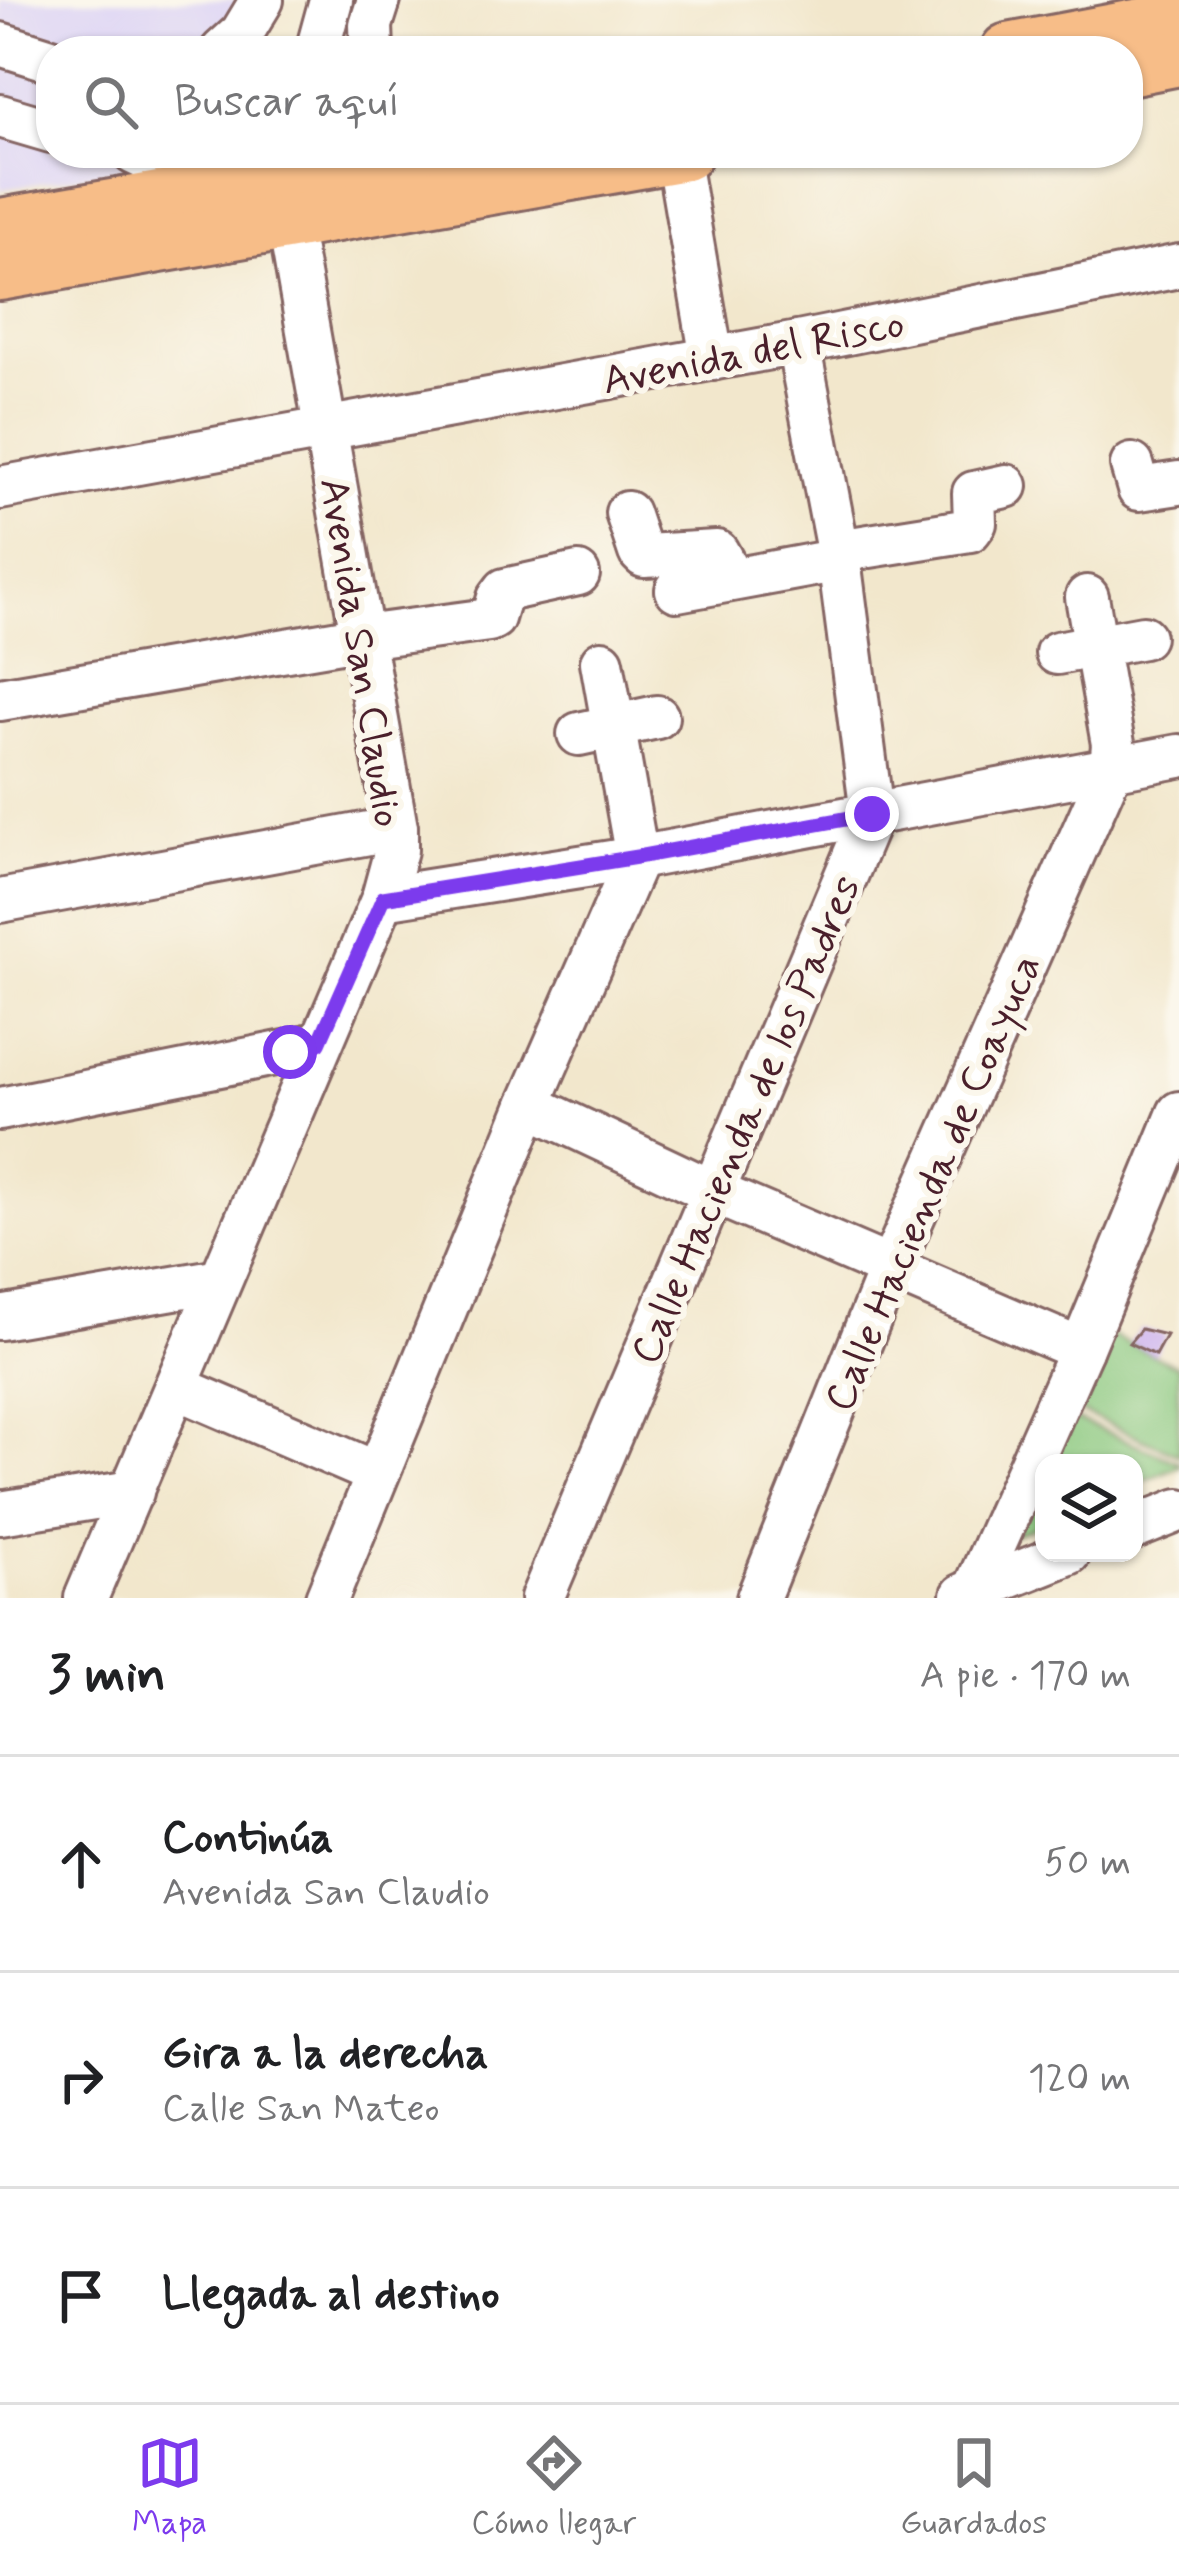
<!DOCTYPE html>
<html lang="es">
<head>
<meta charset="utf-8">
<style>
	:root { --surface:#fff; --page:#f6f6f6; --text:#202124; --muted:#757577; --line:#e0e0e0; --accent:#7c3aed }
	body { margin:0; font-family:Mynerve,sans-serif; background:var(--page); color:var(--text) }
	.controls { position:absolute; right:36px; bottom:36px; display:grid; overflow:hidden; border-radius:24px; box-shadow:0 3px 9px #0004 }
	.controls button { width:108px; height:108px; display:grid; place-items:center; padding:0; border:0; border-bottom:3px solid var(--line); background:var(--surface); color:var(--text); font:60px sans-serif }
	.stop { position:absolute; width:36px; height:36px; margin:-27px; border:9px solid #7c3aed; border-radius:50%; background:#fff }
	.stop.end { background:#7c3aed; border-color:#fff; box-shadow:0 3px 12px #0008 }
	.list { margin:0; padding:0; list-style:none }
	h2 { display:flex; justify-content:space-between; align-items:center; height:156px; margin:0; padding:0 48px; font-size:51px }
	h2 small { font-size:39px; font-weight:400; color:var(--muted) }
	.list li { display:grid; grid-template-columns:78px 1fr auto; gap:36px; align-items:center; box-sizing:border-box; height:216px; padding:0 48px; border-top:3px solid var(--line) }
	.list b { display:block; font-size:45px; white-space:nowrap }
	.list p { margin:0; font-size:39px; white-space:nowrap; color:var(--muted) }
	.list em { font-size:39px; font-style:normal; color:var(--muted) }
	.icon { flex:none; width:66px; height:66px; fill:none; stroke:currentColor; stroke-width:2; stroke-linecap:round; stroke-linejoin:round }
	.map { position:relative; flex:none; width:1179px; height:1598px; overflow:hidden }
	.search { position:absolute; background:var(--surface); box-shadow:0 3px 9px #0004; left:36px; right:36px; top:36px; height:132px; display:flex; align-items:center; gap:30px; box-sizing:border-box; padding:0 42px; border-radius:48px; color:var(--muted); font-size:45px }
	.sheet { height:804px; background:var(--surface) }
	nav { display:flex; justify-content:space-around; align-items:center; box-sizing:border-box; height:168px; border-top:3px solid var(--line); background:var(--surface); font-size:33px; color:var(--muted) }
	nav a { display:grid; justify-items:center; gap:6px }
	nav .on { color:var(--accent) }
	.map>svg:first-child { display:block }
</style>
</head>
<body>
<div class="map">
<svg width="1179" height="1598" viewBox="0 0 1179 1598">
	<rect width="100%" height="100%" fill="#fbf7ec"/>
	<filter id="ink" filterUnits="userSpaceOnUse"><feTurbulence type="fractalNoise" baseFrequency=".00833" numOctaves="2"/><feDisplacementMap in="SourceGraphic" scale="24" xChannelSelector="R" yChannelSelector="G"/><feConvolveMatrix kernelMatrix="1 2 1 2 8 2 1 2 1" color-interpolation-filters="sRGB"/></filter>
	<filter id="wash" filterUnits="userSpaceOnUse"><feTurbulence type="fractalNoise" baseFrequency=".004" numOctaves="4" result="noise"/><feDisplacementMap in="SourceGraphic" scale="48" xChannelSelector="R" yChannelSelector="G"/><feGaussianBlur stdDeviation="2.7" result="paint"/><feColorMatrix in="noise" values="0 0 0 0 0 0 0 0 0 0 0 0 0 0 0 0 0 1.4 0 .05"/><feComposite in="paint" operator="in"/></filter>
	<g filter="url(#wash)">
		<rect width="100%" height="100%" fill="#f2e7cc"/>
		<polygon fill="#ded5f5" points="0,0 247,0 239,51 51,51 51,153 196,153 193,157 0,190"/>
		<g fill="#8ac87f" stroke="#6a7455" stroke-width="3">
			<polygon points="1097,1329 1179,1367 1179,1455 1064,1405"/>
			<polygon points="1058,1412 1179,1462 1179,1466 1134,1485 1134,1463 1044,1463 1044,1523 1010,1537"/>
		</g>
		<g id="blocks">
			<polygon fill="#c8abf0" points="1141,1329 1166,1335 1155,1355 1129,1343"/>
		</g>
	</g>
	<g filter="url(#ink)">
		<use href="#blocks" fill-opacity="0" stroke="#856563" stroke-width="3"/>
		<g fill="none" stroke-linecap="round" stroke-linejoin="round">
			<g stroke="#856563" stroke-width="48">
				<g id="minor">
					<polyline points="0,44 51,60"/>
					<polyline points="222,51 242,33 262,0"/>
					<polyline points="317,51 331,0"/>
					<polyline points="372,51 371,25 379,0"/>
					<polyline points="0,116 51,131"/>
					<polyline points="134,153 225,195"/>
					<polyline points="677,154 712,359"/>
					<polyline points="1132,465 1139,489 1179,483"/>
					<polyline points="0,488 798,343 1179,266"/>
					<polyline points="627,513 640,552 644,556 717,552 732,579"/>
					<polyline points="838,551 970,530 975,523 974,493 1006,486"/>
					<polyline points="677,590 840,560"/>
					<polyline points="1057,653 1143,637"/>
					<polyline points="0,699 363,637 489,620 493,618 499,598 505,590 578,574"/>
					<polyline points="579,734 657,717"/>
					<polyline points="383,898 637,858 1179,756"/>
					<polyline points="0,901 396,828"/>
					<polyline points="529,1105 713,1192 1081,1350"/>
					<polyline points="0,1109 290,1051 319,1043"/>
					<polyline points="0,1318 220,1280"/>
					<polyline points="176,1387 376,1473"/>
					<polyline points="0,1513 132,1492"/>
					<polyline points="1134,1528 1179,1510"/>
					<polyline points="975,1589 1081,1350 1179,1113"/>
					<polyline points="963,1595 1069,1553"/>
					<polyline points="86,1598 383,898 396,850 396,828 284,195"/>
					<polyline points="327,1598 529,1105 637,858 602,662"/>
					<polyline points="542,1598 872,814 838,551 798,343"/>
					<polyline points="758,1598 890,1269 1111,769 1113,744 1087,597"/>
				</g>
			</g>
			<g stroke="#856563" stroke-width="60">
				<g id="major">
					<polyline points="1008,51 1179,19"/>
					<polyline points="1128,68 1179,58"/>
					<polyline points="0,226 217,189 463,153"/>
					<polyline points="0,273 685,153"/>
				</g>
			</g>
			<use href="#minor" stroke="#fff" stroke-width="42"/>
			<use href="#major" stroke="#f7bd88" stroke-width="54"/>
		</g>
	</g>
	<g fill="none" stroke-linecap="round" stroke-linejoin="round" filter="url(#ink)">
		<polyline stroke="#7c3aed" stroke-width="15" points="290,1052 319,1043 383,898 637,857 872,814"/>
	</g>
	<g text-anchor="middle" stroke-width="12" stroke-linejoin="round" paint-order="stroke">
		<g font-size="42" fill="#4a1f2b" stroke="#fbf7ec">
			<text transform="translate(753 350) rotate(-11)" y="15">Avenida del Risco</text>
			<text transform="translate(363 652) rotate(81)" y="15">Avenida San Claudio</text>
			<text transform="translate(744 1119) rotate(-67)" y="15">Calle Hacienda de los Padres</text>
			<text transform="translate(931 1182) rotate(-67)" y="15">Calle Hacienda de Coayuca</text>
		</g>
	</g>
</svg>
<div class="controls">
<button><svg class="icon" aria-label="layers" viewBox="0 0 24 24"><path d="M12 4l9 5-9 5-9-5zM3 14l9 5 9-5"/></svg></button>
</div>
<div class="stop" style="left:290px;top:1052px"></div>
<div class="stop end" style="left:872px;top:814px"></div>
<div class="search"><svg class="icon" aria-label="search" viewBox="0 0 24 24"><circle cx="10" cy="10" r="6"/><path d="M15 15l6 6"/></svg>Buscar aquí</div>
</div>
<section class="sheet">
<h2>3 min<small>A pie · 170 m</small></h2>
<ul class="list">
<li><svg class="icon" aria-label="ahead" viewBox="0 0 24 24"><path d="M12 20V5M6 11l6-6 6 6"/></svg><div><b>Continúa</b><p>Avenida San Claudio</p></div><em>50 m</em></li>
<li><svg class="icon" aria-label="right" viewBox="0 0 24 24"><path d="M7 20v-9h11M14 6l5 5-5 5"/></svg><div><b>Gira a la derecha</b><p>Calle San Mateo</p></div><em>120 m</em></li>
<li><svg class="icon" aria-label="arrive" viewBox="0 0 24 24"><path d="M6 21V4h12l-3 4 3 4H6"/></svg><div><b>Llegada al destino</b></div></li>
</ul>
</section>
<nav>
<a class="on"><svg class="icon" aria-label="map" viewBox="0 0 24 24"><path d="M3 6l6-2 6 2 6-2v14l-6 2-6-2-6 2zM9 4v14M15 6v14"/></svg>Mapa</a>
<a><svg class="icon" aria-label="directions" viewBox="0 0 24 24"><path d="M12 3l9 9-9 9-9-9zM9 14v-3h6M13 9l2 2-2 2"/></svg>Cómo llegar</a>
<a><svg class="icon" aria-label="saved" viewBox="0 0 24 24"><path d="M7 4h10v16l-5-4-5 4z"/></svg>Guardados</a>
</nav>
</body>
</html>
